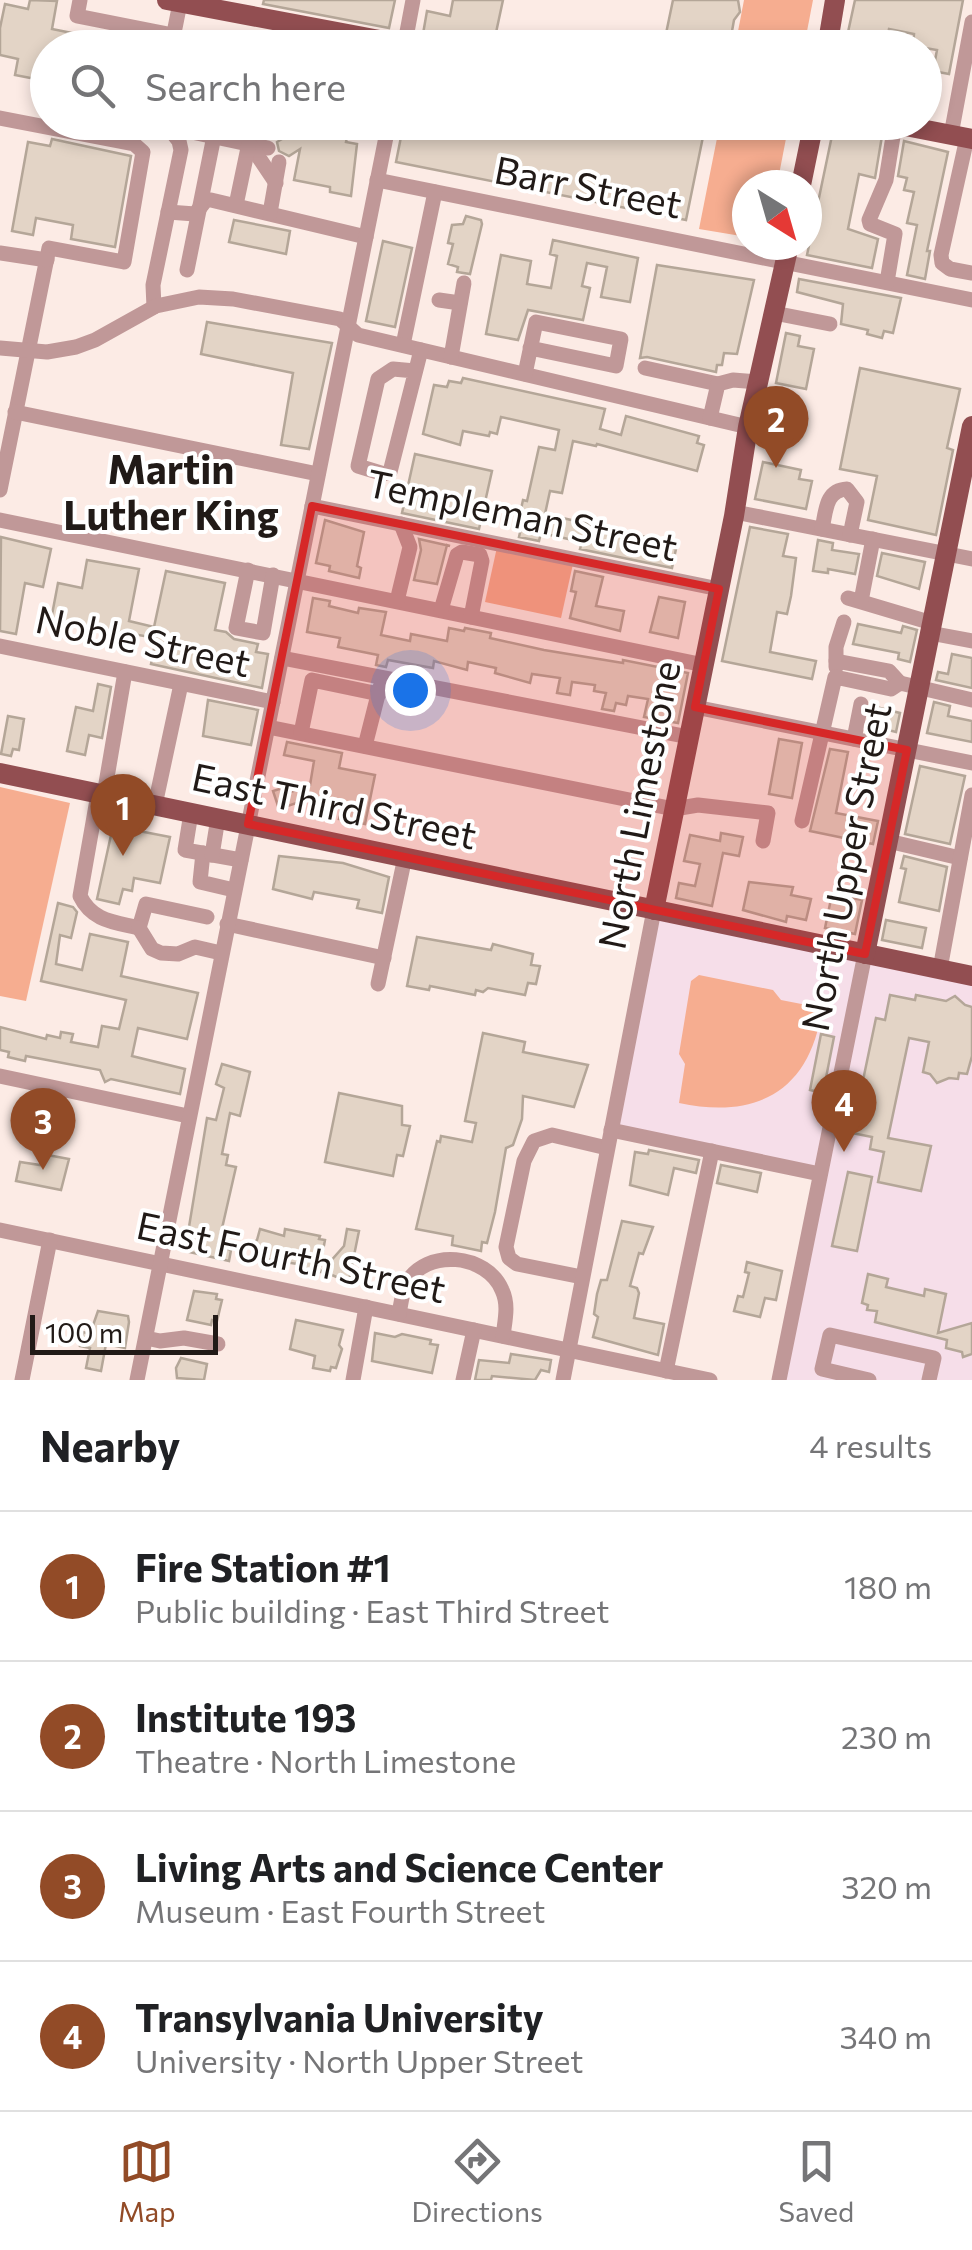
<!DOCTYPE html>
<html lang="en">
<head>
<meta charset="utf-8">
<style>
	:root { --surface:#fff; --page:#f6f6f6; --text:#202124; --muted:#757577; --line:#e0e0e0; --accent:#924b27 }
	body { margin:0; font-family:Commissioner,sans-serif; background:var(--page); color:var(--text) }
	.compass { position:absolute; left:732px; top:170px; width:90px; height:90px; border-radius:50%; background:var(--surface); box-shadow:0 5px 15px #0003; rotate:143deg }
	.scale { position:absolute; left:30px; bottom:25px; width:188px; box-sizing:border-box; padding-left:10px; border:5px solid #211a17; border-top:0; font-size:28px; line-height:35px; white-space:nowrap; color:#211a17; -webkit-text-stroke:8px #fff; paint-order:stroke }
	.you { position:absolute; left:410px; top:690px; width:35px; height:35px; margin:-25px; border:8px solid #fff; border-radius:50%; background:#1a73e8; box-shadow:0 0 0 15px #1a73e833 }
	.badge { display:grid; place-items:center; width:65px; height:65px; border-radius:50%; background:var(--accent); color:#fff; font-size:32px; font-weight:700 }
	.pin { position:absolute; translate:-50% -82px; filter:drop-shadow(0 2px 5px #0008) }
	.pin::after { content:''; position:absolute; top:52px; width:35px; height:30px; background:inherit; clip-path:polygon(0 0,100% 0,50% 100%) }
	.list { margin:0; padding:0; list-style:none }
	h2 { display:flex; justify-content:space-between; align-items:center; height:130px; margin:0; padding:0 40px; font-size:42px }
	h2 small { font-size:32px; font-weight:400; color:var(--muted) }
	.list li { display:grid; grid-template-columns:65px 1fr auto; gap:30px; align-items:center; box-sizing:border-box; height:150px; padding:0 40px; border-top:2px solid var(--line) }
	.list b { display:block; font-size:38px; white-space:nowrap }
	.list p { margin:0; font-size:32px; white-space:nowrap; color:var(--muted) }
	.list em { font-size:32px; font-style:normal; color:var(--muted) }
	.icon { flex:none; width:55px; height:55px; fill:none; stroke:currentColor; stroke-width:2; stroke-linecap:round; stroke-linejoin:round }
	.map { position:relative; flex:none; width:972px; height:1380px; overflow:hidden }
	.search { position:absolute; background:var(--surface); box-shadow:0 5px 15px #0003; left:30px; right:30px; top:30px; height:110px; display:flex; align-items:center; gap:25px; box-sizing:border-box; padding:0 35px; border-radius:55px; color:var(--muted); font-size:38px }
	.sheet { height:730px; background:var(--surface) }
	nav { display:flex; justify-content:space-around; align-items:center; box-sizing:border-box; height:140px; border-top:2px solid var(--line); background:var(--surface); font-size:28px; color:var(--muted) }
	nav a { display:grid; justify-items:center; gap:5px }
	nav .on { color:var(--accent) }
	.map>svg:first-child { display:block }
</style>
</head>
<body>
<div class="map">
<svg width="972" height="1380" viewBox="0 0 972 1380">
	<rect width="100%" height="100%" fill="#fcebe5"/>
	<polygon fill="#f6dee9" points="654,910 972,976 972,1380 781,1380 822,1174 611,1130"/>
	<g fill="#f6ad90">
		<polygon points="744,0 813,0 804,47 735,47"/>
		<polygon points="720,123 789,123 777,185 747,185 747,237 699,229"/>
		<polygon points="497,547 573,564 561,618 485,602"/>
		<polygon points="0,787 70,803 26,1001 0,996"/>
		<path d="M699,975L773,990L781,1000L822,1008C811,1090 758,1120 679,1103L685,1064L679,1054L691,981Z"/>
	</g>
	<g fill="#e3d4c6" stroke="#b4a698" stroke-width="2.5">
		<polygon points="30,0 57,1 52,29 122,43 121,48 48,48 41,80 15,75 18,59 0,55 0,28 5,4 28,9"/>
		<polygon points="264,0 395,0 389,28 263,4"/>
		<polygon points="453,0 503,0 494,42 462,35 462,40 423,34 427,11 450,16"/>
		<polygon points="673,0 738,0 740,12 734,20 729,48 663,48"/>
		<polygon points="855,0 963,0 949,74 933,71 937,50 913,46 914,34 889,29 885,48 845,46"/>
		<polygon points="216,32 241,37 239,48 188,48 191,35 208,38 215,37"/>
		<polygon points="284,122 350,122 346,142 357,144 351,196 330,192 330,187 294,180 300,149 289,156 279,151 277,142 297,130 284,127"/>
		<polygon points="404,122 498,122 529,129 531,122 706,122 686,220 396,162"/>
		<polygon points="834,126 882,136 875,178 859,174 848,229 878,239 872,268 807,255"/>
		<polygon points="52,139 131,156 115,247 71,239 73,225 36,218 33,235 12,231 28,142 50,146"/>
		<polygon points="904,141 948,152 927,251 930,251 925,279 907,275 917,225 907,223 914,192 904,190 907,178 898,176"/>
		<polygon points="466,216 481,220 482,224 470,274 457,272 458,267 448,264 453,244 448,243 452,225 463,224"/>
		<polygon points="234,220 290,231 286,254 229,242"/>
		<polygon points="553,240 638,258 630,302 601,297 607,267 587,263 582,286 590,288 583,320 528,310 518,340 486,334 501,255 531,261 527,284 551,288 557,256 550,254"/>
		<polygon points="383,241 412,248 395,327 366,321"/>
		<polygon points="657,265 754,280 737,354 724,353 722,365 717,365 716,372 647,357 640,358"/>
		<polygon points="799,279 901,298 893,333 884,331 882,338 867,334 868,330 841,324 843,304 797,292"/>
		<polygon points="207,322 332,343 309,449 281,445 293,373 201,354"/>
		<polygon points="786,333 800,336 798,346 814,349 806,389 776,383"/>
		<polygon points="860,368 960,389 947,448 953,450 936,535 868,520 877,476 840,469"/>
		<polygon points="463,378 605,409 600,429 621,435 626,416 699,436 697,443 704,445 697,471 597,444 596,446 573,441 562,493 550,491 545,514 677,544 672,568 580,549 582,542 541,533 539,541 519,537 521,528 517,527 523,500 527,501 539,447 555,450 559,430 501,417 497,434 490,432 489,436 463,431 460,445 423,434 434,385 447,387 449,381 461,383"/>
		<polygon points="415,454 492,471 479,529 402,513"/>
		<polygon points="763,462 801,470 799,479 812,481 806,509 755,499"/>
		<polygon points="325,520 364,532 357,566 361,568 359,578 329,571 330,566 316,563"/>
		<polygon points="750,527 788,534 783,556 796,558 791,596 787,614 777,612 770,652 816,661 812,679 722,661"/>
		<polygon points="1,537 51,549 43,587 25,583 16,634 0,631"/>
		<polygon points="419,539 450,546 447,545 437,584 414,580 421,550"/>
		<polygon points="818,540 833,543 832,550 859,554 855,574 828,569 828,573 813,571"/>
		<polygon points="882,553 925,562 919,589 877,576"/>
		<polygon points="87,560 139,569 129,621 154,627 166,571 225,583 215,630 226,632 234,639 258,644 256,652 268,654 262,688 151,664 156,638 51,620 58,583 82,588"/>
		<polygon points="575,571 603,577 596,606 624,611 620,631 570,618 576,592 571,591"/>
		<polygon points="659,597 685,602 678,638 650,632"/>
		<polygon points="313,598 330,601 329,606 358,613 359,608 386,612 381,635 410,641 411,634 447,641 449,628 464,631 465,628 491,633 490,638 544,650 623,663 623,660 688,673 678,723 644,717 648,699 628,696 626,705 616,703 614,711 602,709 606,693 594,691 595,685 572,682 570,695 557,693 560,678 532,674 530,683 495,673 496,668 468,662 467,670 434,661 433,668 388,660 386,667 376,665 378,655 338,647 340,638 307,632"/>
		<polygon points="858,624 901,633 903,626 917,630 910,662 898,659 899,653 853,644"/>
		<polygon points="952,654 972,658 972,688 936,680 938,672 948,674"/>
		<polygon points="98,684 111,687 102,738 89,735 85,755 67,751 76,707 93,711"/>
		<polygon points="208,700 258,710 251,745 203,736"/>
		<polygon points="934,702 950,706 948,716 972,721 972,742 927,733"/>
		<polygon points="872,706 900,713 896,732 868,725"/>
		<polygon points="8,716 24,719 19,750 13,749 11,756 1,754"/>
		<polygon points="779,739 802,743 792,798 769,794"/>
		<polygon points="287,742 342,753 339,768 375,775 365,824 339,819 342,807 305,800 279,809 273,791 289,786 291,792 310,785 314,761 284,755"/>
		<polygon points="830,749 848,752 836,813 878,821 873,844 810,831"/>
		<polygon points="920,766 965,776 950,844 905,834"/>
		<polygon points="113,826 170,837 160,883 134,878 132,891 123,889 119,904 97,899"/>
		<polygon points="721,833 743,837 739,856 723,853 712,906 676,898 679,883 695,886 700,864 684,861 690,835 720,841"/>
		<polygon points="279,856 343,863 389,877 382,913 357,908 359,900 314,892 312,899 273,889"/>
		<polygon points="904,856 947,867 939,911 899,902 906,869 901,868"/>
		<polygon points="749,882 793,887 791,895 811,899 806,920 787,916 786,922 743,910"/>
		<polygon points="832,894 862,900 855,934 825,928"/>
		<polygon points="58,903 73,907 77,912 71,938 60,935 56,964 82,970 90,934 128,942 121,976 198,993 187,1039 138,1028 132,1056 185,1069 180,1094 111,1079 105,1082 100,1070 26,1056 25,1061 8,1057 9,1052 0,1050 0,1027 46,1039 47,1035 60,1038 61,1032 73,1034 71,1042 98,1047 102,1026 119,1029 126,1000 41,981"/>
		<polygon points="886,920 926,928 922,948 882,940"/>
		<polygon points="417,937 491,950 493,944 533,954 531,965 540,966 536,984 528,983 525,995 488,988 483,992 476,990 475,995 430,986 429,990 407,986"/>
		<polygon points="890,995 915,1000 916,995 946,1001 955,996 965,1005 972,1007 972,1056 967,1074 959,1073 958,1079 949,1078 937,1083 930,1074 923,1072 929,1042 909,1038 888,1138 931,1146 921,1191 878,1182 884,1152 870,1149 872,1137 852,1133 876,1018 885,1020"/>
		<polygon points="483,1033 525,1042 523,1052 588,1065 574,1107 523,1096 522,1119 513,1145 506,1148 495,1212 487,1243 482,1242 481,1251 452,1245 453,1236 416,1229 437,1141 440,1142 441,1136 472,1142 476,1123 465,1121"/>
		<polygon points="821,1034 834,1037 823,1093 810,1090"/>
		<polygon points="222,1064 250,1072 240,1116 230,1113 222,1154 228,1155 226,1165 236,1167 218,1246 231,1250 229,1261 185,1251 207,1118 216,1120 224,1088 216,1084"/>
		<polygon points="339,1093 402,1106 402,1125 410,1126 403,1156 397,1155 393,1176 325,1162"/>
		<polygon points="649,1150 699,1160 696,1173 674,1168 668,1195 630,1185 635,1152 648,1154"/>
		<polygon points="42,1154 69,1159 61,1190 16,1181 20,1162 40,1165"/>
		<polygon points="721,1165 761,1173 757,1192 717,1183"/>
		<polygon points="848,1172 872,1177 857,1251 832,1246"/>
		<polygon points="622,1221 653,1227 643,1254 639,1253 630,1286 637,1288 639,1293 634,1318 664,1324 658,1355 593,1337 598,1317 594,1314 597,1294 601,1280 607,1280"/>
		<polygon points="260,1229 284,1236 285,1229 320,1236 319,1239 325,1240 319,1272 303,1269 304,1265 253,1257 256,1249 252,1244 257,1240"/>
		<polygon points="347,1229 359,1231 348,1285 339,1282 339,1278 332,1275 321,1272 344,1246"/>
		<polygon points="747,1262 782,1271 776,1300 765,1298 760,1317 734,1311 738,1296 743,1297 749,1273 745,1272"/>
		<polygon points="868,1274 888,1279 886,1287 924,1296 925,1289 946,1294 938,1333 972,1323 972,1354 963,1357 962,1352 946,1348 947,1340 875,1322 877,1311 867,1310 868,1305 862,1303"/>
		<polygon points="194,1291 217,1294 216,1299 222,1300 217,1321 212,1320 211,1325 187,1320"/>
		<polygon points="98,1311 128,1316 129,1322 125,1348 106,1344 101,1371 86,1368 90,1348 80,1346 83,1332 90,1334"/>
		<polygon points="296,1320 343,1330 339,1345 342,1349 336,1368 331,1367 330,1371 313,1368 315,1356 290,1349"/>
		<polygon points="375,1333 395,1337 402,1334 431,1340 430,1344 438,1345 432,1373 372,1361"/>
		<polygon points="511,1354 551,1360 549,1372 541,1370 535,1380 492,1376 491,1380 475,1380 479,1360 509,1363"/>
		<polygon points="181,1358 207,1364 204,1380 177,1378 176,1368"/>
	</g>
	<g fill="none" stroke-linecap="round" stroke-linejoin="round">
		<g stroke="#c09898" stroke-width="15">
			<polyline points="80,0 77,16 173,35"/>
			<polyline points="171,48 180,3"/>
			<polyline points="404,48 413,0"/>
			<polyline points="0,118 134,144 143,152 124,262 49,248 0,490"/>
			<polyline points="168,127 268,148"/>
			<polyline points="951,135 972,22"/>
			<polyline points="967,138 941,255 942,263 950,269 972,273"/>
			<polyline points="249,143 276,183"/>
			<polyline points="377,180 972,300"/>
			<polyline points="236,205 249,143"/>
			<polyline points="168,212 195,214 206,200 211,200 366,237"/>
			<polyline points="270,213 279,162"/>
			<polyline points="0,253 47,260"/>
			<polyline points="187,270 214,136"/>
			<polyline points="887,282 895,234 870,224 869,220 886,180 895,124"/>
			<polyline points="439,300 460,303"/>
			<polyline points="154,307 153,285 181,150 179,141 164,122"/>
			<polyline points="774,313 830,324"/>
			<polyline points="403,345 435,192"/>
			<polyline points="0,348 47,352 76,347 95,340 156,306 199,297 233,299 340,319 358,335 748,427"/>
			<polyline points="451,357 464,283"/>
			<polyline points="645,368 718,384"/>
			<polyline points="415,371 393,369 378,379 358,466 384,474 390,472 421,350"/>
			<polyline points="525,374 536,322 621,339 616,366 530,348"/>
			<polyline points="15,412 318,474"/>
			<polyline points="710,418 718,384 733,380 758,382"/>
			<polyline points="312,506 719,589"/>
			<polyline points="735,512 972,559"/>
			<polyline points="0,520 704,665"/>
			<path d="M822,529C826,512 825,490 847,489L857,502L850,535"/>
			<polyline points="248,570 236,628 263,633 273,575"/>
			<polyline points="848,598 932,623"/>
			<polyline points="397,601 410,547 401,524"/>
			<polyline points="861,601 873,539"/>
			<polyline points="441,610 457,555 462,552 480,555 482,561 471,617"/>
			<polyline points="930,633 972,641"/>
			<polyline points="0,646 273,702"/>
			<polyline points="282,658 689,737"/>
			<polyline points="836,661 889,671 900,683"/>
			<polyline points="836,667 836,647 844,622"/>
			<polyline points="695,707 972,763"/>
			<polyline points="268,727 674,809 698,805 768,813 763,841"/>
			<polyline points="301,733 312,680 379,694"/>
			<polyline points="854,739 861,704"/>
			<polyline points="365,746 380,687"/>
			<path d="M98,794L80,896C92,921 114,922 139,928L146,904L207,917"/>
			<polyline points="104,795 125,672"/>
			<polyline points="155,805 181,684"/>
			<polyline points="191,813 185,850 241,860"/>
			<polyline points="802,821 835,677 891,689 900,683 972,700"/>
			<polyline points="888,841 960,858"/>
			<polyline points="203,853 200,882 234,890"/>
			<polyline points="212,855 218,818"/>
			<polyline points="227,924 384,958"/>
			<polyline points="139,928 152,949 161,953 178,954 195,947 221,953"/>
			<polyline points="940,969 972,795"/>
			<polyline points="378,984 405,857"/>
			<polyline points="0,1076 188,1116"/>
			<polyline points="611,1130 820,1174"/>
			<polyline points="0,1230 710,1380"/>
			<polyline points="582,1277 517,1264 509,1258 506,1247 524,1161 534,1141 552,1135 607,1148"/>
			<path d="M399,1314C401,1304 402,1293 406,1284C426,1247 487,1254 502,1290C509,1305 505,1320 503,1336"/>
			<polyline points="146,1338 160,1341 184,1338 218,1344"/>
			<polyline points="666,1371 712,1151"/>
			<polyline points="22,1380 50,1240"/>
			<polyline points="137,1380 389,122"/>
			<polyline points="353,1380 366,1307"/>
			<polyline points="463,1380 474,1330"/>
			<polyline points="563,1380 654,910"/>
			<polyline points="779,1380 865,954"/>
			<polyline points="869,1380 822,1369 830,1335 934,1358 929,1380"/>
		</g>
		<g stroke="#924e51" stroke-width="20">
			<polyline points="167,0 422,48"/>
			<polyline points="827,48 835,0"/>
			<polyline points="885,122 972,139"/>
			<polyline points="801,185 814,122"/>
			<polyline points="0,773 972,976"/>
			<polyline points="654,910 734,516 748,427 789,245"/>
			<polyline points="865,954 972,426"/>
		</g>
	</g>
	<path fill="#d62828" fill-opacity="0.2" stroke="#d62828" stroke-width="8" stroke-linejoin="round" d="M312,506L719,589L695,707L907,750L865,954L248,824Z"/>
	<g text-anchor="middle" stroke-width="8" stroke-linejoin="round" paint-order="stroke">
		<g font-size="38" fill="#211a17" stroke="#fff">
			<text transform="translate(588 188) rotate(11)" y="13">Barr Street</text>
			<text transform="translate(522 516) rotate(12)" y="13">Templeman Street</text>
			<text transform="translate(143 642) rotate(12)" y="13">Noble Street</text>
			<text transform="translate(640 805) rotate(-79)" y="13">North Limestone</text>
			<text transform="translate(334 807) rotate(12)" y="13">East Third Street</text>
			<text transform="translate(847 867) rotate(-79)" y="13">North Upper Street</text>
			<text transform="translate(291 1258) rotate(12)" y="13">East Fourth Street</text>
		</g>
		<g font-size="40" font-weight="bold" fill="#211a17" stroke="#fff">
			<text x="171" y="484">Martin<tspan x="171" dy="46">Luther King</tspan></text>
		</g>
	</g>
</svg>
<svg class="compass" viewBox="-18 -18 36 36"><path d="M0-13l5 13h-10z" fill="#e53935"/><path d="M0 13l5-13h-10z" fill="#757577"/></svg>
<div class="scale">100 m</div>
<div class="you"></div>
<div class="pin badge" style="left:123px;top:856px">1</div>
<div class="pin badge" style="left:776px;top:468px">2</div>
<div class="pin badge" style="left:43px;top:1170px">3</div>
<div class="pin badge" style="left:844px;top:1152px">4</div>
<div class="search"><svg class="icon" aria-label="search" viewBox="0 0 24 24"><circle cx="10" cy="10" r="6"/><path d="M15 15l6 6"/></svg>Search here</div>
</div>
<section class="sheet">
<h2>Nearby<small>4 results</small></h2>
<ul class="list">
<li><span class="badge">1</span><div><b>Fire Station #1</b><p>Public building · East Third Street</p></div><em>180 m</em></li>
<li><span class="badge">2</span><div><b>Institute 193</b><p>Theatre · North Limestone</p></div><em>230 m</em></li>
<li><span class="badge">3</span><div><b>Living Arts and Science Center</b><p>Museum · East Fourth Street</p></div><em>320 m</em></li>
<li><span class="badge">4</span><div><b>Transylvania University</b><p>University · North Upper Street</p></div><em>340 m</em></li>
</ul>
</section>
<nav>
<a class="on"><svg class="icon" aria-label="map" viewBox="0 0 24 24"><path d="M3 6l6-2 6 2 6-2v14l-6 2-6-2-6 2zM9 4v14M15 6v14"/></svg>Map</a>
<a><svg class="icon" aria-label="directions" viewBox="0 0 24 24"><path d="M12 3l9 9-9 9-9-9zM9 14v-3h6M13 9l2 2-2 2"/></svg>Directions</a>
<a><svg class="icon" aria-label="saved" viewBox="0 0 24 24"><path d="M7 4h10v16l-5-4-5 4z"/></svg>Saved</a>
</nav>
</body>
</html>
